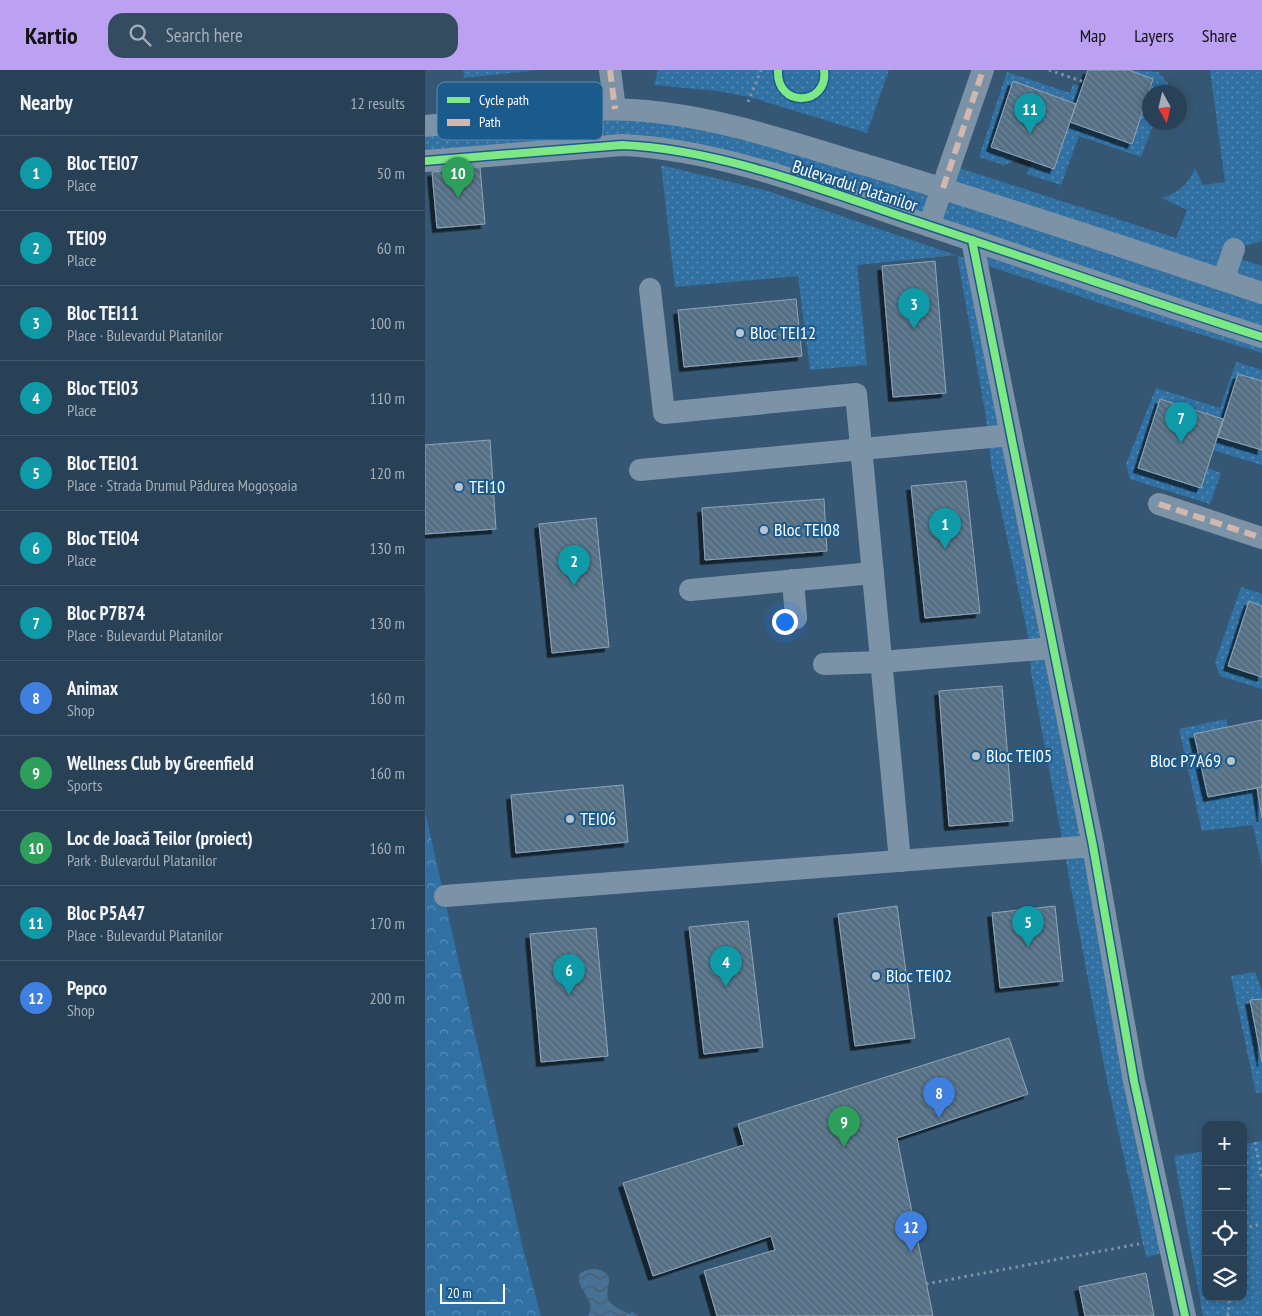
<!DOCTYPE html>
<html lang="en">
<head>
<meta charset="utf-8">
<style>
	:root { --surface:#284156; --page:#344c60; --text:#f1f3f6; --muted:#a5afb9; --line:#445a6c; --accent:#bca0f2 }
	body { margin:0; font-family:"PT Sans Narrow",sans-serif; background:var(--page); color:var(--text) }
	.controls { position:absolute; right:15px; bottom:15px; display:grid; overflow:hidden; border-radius:10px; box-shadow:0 2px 8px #0003 }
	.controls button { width:45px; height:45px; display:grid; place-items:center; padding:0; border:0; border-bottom:1px solid var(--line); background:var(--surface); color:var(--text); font:25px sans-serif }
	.compass { position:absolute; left:717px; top:15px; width:45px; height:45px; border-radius:50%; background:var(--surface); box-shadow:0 2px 8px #0003; rotate:172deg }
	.scale { position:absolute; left:15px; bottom:12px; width:65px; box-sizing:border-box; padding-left:5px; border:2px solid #fff; border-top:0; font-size:14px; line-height:18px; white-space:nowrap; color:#fff; -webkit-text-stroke:4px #1b5a8d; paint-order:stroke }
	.you { position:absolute; left:359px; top:551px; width:18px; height:18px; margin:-12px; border:4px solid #fff; border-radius:50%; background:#1a73e8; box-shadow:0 0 0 8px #1a73e833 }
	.badge { display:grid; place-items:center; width:32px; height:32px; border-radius:50%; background:var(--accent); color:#fff; font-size:16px; font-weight:700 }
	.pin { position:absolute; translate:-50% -41px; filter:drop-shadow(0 1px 2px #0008) }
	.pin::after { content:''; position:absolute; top:26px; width:18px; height:15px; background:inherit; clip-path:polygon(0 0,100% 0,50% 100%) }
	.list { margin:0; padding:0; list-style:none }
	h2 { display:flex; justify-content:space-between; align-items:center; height:65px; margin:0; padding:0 20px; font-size:21px }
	h2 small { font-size:16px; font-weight:400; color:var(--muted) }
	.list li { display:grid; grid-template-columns:32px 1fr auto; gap:15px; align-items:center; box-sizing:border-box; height:75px; padding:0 20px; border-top:1px solid var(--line) }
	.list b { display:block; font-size:19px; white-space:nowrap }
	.list p { margin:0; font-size:16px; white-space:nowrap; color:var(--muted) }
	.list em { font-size:16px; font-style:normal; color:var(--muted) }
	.icon { flex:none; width:28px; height:28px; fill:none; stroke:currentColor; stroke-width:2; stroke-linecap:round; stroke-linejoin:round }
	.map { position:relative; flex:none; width:837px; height:1246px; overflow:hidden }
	header { display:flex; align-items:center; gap:30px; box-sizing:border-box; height:70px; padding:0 25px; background:var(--accent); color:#111 }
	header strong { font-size:24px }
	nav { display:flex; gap:28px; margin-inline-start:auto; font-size:18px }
	.search { width:350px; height:45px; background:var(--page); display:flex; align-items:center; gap:12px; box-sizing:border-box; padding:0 18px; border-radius:15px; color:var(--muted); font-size:19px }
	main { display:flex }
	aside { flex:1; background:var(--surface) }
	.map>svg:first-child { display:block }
</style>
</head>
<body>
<header>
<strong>Kartio</strong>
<div class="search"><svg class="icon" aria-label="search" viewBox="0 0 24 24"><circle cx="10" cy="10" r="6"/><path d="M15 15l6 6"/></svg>Search here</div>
<nav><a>Map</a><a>Layers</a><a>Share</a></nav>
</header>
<main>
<aside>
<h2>Nearby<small>12 results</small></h2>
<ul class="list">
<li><span class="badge" style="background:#0f9aa8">1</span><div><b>Bloc TEI07</b><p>Place</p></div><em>50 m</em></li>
<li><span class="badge" style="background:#0f9aa8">2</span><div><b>TEI09</b><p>Place</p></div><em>60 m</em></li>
<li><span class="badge" style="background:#0f9aa8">3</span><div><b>Bloc TEI11</b><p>Place · Bulevardul Platanilor</p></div><em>100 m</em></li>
<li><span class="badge" style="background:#0f9aa8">4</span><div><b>Bloc TEI03</b><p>Place</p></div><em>110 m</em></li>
<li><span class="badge" style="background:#0f9aa8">5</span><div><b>Bloc TEI01</b><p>Place · Strada Drumul Pădurea Mogoșoaia</p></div><em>120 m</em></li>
<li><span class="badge" style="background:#0f9aa8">6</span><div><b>Bloc TEI04</b><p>Place</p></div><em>130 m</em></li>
<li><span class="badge" style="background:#0f9aa8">7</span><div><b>Bloc P7B74</b><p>Place · Bulevardul Platanilor</p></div><em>130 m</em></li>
<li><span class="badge" style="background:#3f7fe0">8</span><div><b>Animax</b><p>Shop</p></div><em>160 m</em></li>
<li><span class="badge" style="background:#2e9e5b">9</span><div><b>Wellness Club by Greenfield</b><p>Sports</p></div><em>160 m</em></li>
<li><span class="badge" style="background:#2e9e5b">10</span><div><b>Loc de Joacă Teilor (proiect)</b><p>Park · Bulevardul Platanilor</p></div><em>160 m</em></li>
<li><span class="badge" style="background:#0f9aa8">11</span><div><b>Bloc P5A47</b><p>Place · Bulevardul Platanilor</p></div><em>170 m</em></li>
<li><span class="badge" style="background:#3f7fe0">12</span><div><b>Pepco</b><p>Shop</p></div><em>200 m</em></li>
</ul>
</aside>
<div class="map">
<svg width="837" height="1246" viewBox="0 0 837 1246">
	<defs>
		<pattern id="grass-dots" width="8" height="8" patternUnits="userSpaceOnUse" patternTransform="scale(1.25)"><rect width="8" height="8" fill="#3070a3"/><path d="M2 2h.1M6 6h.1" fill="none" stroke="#598db5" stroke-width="1.8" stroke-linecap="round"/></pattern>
		<pattern id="forest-crowns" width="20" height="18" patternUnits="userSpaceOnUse" patternTransform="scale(1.25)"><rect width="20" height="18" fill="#3070a3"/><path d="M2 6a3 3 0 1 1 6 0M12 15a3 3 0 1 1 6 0" fill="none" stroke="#598db5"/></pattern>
		<pattern id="water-waves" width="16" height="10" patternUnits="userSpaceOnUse" patternTransform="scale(1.25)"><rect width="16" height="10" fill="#477296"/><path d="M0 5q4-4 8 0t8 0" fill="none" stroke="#4a5b6a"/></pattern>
		<pattern id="building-back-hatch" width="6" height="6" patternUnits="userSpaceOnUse" patternTransform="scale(1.25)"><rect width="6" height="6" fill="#546f85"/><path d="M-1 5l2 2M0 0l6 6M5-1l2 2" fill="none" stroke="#6e8597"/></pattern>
		<filter id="shadow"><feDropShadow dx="-4.5" dy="4.5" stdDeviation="0" flood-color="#0009"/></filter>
	</defs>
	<rect width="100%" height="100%" fill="#355773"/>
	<g fill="url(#grass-dots)">
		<polygon points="38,0 113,0 39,8"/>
		<polygon points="233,0 464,0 442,63 325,27 293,21 229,15"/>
		<polygon points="704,0 733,2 743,13 740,22 724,22 724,52 729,53 716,87 654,66 636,115 602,104 607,91 629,98 645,52 707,74 728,9"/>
		<path d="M785,0H837V171L809,179L807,186L837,196V283L696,240L552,192L746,1181L721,1187L681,1006L606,602L603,565L566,394L561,347L532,185L432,195L442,295L385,300L373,206L250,217L236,95L343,121L551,192L547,170L244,80L0,91V56L190,39L517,118L525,95L751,168L762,140L737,128C754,122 763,115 770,98L778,115L800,112Z"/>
		<polygon points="582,2 645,23 648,14 657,17 651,34 588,12 566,76 597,88 579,95 554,87"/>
		<polygon points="811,292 837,300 837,311 813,304 798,349 736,329 776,418 782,398 796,403 785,434 705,409 701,394 731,318 795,338"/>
		<polygon points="793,367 837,380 837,395 788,380"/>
		<polygon points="816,517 837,524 837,536 824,532 803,596 837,607 837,619 795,606 790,592"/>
		<polygon points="801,649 803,657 769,664 783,727 832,718 837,748 837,797 828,755 777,761 754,659"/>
		<polygon points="830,902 837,921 837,929 826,930 837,992 837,1022 831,1023 806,906"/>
		<polygon points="837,1071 837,1246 778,1246 749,1086 781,1081 781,1227 818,1227 818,1074"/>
	</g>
	<polygon fill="url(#forest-crowns)" points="0,741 98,1179 116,1246 0,1246"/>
	<path fill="url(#water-waves)" d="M171,1199C195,1204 177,1218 184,1231C188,1237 199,1241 205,1244L207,1241L214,1246H163C165,1242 166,1238 165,1234C163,1223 137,1200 171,1199Z"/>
	<g fill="url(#building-back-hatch)" stroke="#91a5b6" filter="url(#shadow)">
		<polygon points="663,0 704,0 728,9 707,74 645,52"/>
		<polygon points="588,11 651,34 629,99 566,77"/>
		<polygon points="55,97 60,154 12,158 7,102"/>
		<polygon points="510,191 521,323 468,327 457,196"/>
		<polygon points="371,229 377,286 259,297 253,240"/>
		<polygon points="813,304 837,311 837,380 793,367"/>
		<polygon points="735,329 798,349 776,418 713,398"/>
		<polygon points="65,370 71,459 0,464 0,375"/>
		<polygon points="541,411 555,543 500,548 486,416"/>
		<polygon points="399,429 402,481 280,490 277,438"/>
		<polygon points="171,448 184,577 127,583 114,454"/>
		<polygon points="824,531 837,536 837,607 803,596"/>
		<polygon points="577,616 588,751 524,756 514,621"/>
		<polygon points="837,650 837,717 783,727 769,664"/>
		<polygon points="198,715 203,772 91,783 86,725"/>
		<polygon points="837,717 837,748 832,718"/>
		<polygon points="472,836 490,968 430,976 413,844"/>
		<polygon points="630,836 638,911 575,918 567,843"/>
		<polygon points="323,851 338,977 279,984 264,857"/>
		<polygon points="171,858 183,986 116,992 105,864"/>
		<polygon points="837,929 837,992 825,930"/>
		<polygon points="584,968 603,1024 472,1068 508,1246 292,1246 279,1201 350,1180 346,1166 228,1206 198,1113 319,1075 313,1054"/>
		<polygon points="721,1203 729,1246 660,1246 654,1217"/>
	</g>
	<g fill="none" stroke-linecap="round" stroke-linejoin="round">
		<g stroke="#7c93a7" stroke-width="3" stroke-dasharray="2.5 4" stroke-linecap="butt">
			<polyline points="624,0 659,12"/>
			<polyline points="323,32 336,0"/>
			<polyline points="830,1072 837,1109"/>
			<polyline points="818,1158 837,1154"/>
			<polyline points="501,1214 719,1173"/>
			<polyline points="803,1246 805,1227"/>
		</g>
		<g stroke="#7c93a7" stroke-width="22">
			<polyline points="185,0 190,39"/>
			<path d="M0,56C71,49 150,35 221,41C299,48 373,75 448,97C579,137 708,180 837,223"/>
			<path d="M0,91L197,75C289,79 388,116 475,146C596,186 716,228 837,267"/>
			<polyline points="504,156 558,0"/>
			<polyline points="547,170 668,776 709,1011 760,1246"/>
			<polyline points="798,210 809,179"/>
			<polyline points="225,219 239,343 431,324 475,791"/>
			<polyline points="215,400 586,365"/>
			<polyline points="734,434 837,468"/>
			<polyline points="368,510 371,548"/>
			<polyline points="265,520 448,503"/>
			<polyline points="399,594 456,592 627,578"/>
			<polyline points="20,826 668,776"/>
		</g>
		<g stroke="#d1b7ad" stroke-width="6" stroke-dasharray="12 6" stroke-linecap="butt">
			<polyline points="185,0 190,39"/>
			<polyline points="518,118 558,0"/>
			<polyline points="734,434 837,468"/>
		</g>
		<g stroke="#1b5a8d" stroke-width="11">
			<g id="cycleway">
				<path d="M353,0C351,39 404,36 399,0"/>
				<path d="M0,91L197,75C289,79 388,116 475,146C596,186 716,228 837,267"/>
				<polyline points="547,170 668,776 709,1011 760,1246"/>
			</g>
		</g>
		<use href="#cycleway" stroke="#7ce984" stroke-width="8"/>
	</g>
	<g fill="#b8c4ce" stroke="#1b5a8d" stroke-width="2">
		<circle cx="315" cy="263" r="5"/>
		<circle cx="34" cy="417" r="5"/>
		<circle cx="339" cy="460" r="5"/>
		<circle cx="551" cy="686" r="5"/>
		<circle cx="806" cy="691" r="5"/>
		<circle cx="145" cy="749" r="5"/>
		<circle cx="451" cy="906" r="5"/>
	</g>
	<g text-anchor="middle" stroke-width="4" stroke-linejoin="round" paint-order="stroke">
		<g font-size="18" fill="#fff" stroke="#1b5a8d">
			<text transform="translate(430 116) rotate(18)" y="6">Bulevardul Platanilor</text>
		</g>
		<g font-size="18" fill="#fff" stroke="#1b5a8d" text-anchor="start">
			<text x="325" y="269">Bloc TEI12</text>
			<text x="44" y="423">TEI10</text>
			<text x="349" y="466">Bloc TEI08</text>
			<text x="561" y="692">Bloc TEI05</text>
			<text x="796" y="697" text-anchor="end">Bloc P7A69</text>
			<text x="155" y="755">TEI06</text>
			<text x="461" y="912">Bloc TEI02</text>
		</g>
	</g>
	<rect x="12" y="12" width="166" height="58" rx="8" fill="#1b5a8d" stroke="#5f8caf" stroke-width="1"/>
	<rect x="22" y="27" width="23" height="6" fill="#7ce984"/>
	<rect x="22" y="49" width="23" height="7" fill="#d1b7ad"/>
	<g font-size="14" fill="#fff">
		<text x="54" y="35">Cycle path</text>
		<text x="54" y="57">Path</text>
	</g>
</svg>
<div class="controls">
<button>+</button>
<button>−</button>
<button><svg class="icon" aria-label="locate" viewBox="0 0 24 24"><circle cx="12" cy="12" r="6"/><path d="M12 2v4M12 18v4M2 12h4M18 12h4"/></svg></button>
<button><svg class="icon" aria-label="layers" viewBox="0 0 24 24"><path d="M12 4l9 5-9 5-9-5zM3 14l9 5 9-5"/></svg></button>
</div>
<svg class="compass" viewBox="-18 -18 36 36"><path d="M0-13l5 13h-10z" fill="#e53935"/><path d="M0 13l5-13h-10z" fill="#a5afb9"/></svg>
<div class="scale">20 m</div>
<div class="you"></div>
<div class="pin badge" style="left:520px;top:479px;background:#0f9aa8">1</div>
<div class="pin badge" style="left:149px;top:516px;background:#0f9aa8">2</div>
<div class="pin badge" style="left:489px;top:259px;background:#0f9aa8">3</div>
<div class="pin badge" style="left:301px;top:917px;background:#0f9aa8">4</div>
<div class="pin badge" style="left:603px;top:877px;background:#0f9aa8">5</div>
<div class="pin badge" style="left:144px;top:925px;background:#0f9aa8">6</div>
<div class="pin badge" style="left:756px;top:373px;background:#0f9aa8">7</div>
<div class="pin badge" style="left:514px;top:1048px;background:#3f7fe0">8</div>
<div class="pin badge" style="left:419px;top:1077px;background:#2e9e5b">9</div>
<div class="pin badge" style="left:33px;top:128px;background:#2e9e5b">10</div>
<div class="pin badge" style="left:605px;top:64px;background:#0f9aa8">11</div>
<div class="pin badge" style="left:486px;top:1182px;background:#3f7fe0">12</div>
</div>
</main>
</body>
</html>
